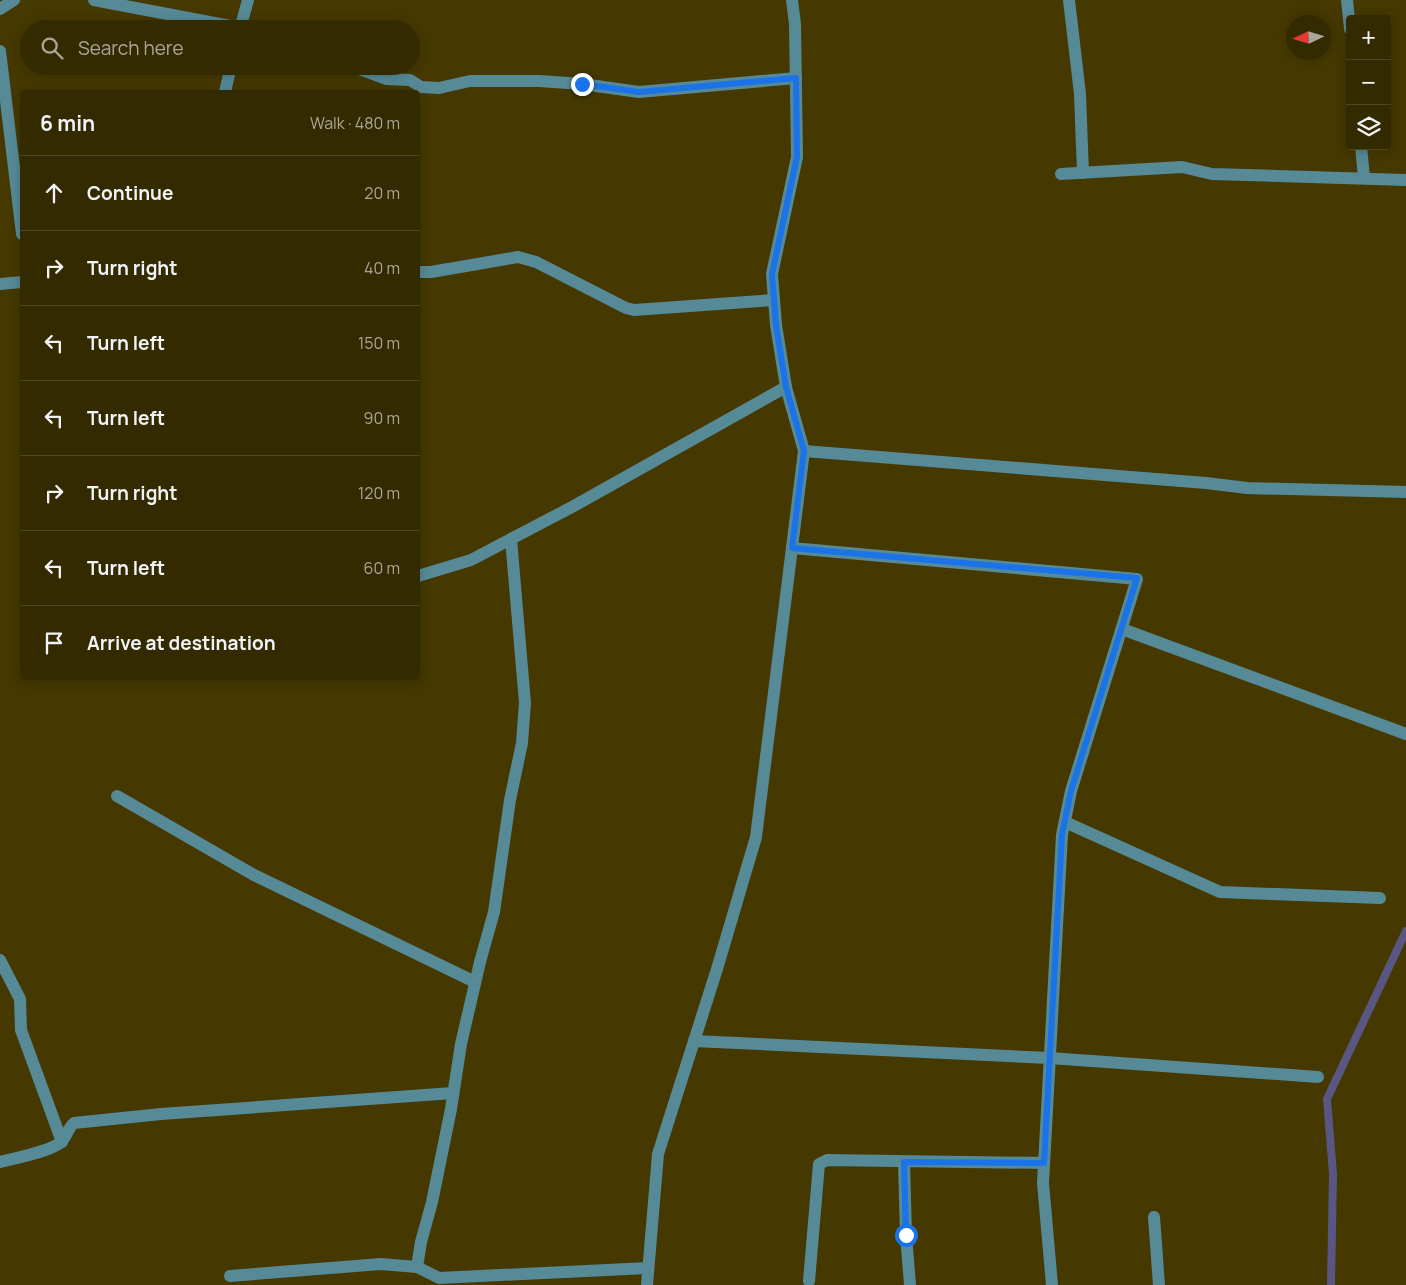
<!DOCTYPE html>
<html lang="en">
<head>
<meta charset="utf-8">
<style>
	:root { --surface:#342a00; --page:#3c320a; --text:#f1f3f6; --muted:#a9a799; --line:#4e4622 }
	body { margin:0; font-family:Manrope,sans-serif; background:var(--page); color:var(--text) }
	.controls { position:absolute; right:15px; top:15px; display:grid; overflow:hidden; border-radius:5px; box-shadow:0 2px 12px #0003 }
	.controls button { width:45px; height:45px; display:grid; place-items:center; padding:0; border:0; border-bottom:1px solid var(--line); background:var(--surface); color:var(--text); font:25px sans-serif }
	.compass { position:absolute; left:1286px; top:15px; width:45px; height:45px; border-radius:50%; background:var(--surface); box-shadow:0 2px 12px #0003; rotate:266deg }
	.stop { position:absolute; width:15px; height:15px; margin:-11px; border:4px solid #1a73e8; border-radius:50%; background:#fff }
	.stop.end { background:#1a73e8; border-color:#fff; box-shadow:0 1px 5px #0008 }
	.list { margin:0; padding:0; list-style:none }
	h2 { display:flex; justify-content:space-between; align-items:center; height:65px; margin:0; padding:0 20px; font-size:21px }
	h2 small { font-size:16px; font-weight:400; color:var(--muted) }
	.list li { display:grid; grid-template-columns:32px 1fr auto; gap:15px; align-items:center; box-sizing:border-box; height:75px; padding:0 20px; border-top:1px solid var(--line) }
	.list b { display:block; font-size:19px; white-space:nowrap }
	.list em { font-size:16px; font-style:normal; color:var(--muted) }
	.icon { flex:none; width:28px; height:28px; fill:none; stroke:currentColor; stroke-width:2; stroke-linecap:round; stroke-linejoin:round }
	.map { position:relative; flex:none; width:1406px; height:1285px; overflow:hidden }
	.search { position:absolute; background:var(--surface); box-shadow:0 2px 12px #0003; left:20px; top:20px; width:400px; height:55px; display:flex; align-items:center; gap:12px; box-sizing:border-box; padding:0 18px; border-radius:28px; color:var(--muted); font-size:19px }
	.panel { position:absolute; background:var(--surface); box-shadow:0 2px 12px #0003; left:20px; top:90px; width:400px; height:590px; border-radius:5px }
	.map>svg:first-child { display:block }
</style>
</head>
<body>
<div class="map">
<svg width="1406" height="1285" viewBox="0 0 1406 1285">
	<rect width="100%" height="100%" fill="#453800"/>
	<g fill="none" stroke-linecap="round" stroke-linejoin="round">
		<polyline stroke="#5a5683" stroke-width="8" points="1331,1285 1333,1174 1327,1099 1406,931"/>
		<g stroke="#568a97" stroke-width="12">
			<polyline points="94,0 246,29"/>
			<polyline points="1069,0 1080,94 1083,173"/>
			<polyline points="1347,0 1350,29"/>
			<polyline points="0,9 14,0"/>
			<polyline points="240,29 248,0"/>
			<polyline points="0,51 22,234"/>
			<polyline points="351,66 386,79 410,80 421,87 439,88 470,81 539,81 582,84 639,92 796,78"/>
			<polyline points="225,92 231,66"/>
			<polyline points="1361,146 1364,178"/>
			<polyline points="1061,174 1182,167 1212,174 1406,180"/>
			<polyline points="418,272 431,272 518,257 536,262 626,308 634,310 774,300"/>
			<polyline points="0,284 22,282"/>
			<polyline points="804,451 1206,483 1247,488 1406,492"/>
			<polyline points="792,548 1137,579 1071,791 1062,835 1043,1183 1052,1285"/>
			<polyline points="418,576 471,560 572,507 786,387"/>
			<polyline points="1122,629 1406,734"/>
			<polyline points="117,796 254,875 475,982"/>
			<polyline points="1065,822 1220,892 1380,898"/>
			<polyline points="0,960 20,999 21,1030 62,1142"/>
			<polyline points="694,1041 1049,1058 1318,1077"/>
			<path d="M0,1162C15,1158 50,1152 61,1142C66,1138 68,1128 74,1123L161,1114L453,1093"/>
			<polyline points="904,1162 906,1235 910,1285"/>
			<polyline points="1154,1217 1159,1285"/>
			<polyline points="417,1267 421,1242 432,1202 451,1109 461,1044 480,962 494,912 510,800 522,743 525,703 511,539"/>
			<polyline points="230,1276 381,1264 417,1267 439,1278 648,1268"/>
			<polyline points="809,1281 819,1164 827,1160 1044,1163"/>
			<polyline points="647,1285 658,1154 717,969 756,837 804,451 786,387 776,325 772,274 797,157 795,24 792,0"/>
		</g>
	</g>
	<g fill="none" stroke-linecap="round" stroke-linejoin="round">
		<polyline stroke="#1a73e8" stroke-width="6" points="582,84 639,92 796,78 797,157 772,274 776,325 786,387 804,451 792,548 1137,578 1071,791 1062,834 1044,1163 904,1162 906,1235"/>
	</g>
</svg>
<div class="controls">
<button>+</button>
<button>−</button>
<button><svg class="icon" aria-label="layers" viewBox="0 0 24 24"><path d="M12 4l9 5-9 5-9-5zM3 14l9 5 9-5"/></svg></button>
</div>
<svg class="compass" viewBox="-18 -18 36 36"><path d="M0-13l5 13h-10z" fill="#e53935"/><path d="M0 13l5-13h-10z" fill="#a9a799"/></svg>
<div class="stop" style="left:906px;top:1235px"></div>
<div class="stop end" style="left:582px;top:84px"></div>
<div class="search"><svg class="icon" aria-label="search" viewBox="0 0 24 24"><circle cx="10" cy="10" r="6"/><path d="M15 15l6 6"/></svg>Search here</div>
<section class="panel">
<h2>6 min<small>Walk · 480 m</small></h2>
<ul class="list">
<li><svg class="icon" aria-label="ahead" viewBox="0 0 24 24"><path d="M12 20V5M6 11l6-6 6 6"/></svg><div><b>Continue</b></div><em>20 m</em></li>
<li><svg class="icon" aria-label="right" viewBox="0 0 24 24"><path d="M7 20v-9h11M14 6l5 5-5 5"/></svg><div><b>Turn right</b></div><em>40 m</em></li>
<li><svg class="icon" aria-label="left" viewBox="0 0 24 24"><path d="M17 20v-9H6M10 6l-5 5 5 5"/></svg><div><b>Turn left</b></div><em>150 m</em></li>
<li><svg class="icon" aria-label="left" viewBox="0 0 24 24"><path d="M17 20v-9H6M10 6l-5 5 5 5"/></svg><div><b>Turn left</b></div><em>90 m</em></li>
<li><svg class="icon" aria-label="right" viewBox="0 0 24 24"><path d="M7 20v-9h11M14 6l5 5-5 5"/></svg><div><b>Turn right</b></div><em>120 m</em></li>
<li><svg class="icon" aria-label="left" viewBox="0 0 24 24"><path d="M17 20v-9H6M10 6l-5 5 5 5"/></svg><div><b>Turn left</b></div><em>60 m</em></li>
<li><svg class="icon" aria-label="arrive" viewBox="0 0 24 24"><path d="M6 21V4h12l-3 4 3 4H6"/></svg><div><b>Arrive at destination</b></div></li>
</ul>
</section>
</div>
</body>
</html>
